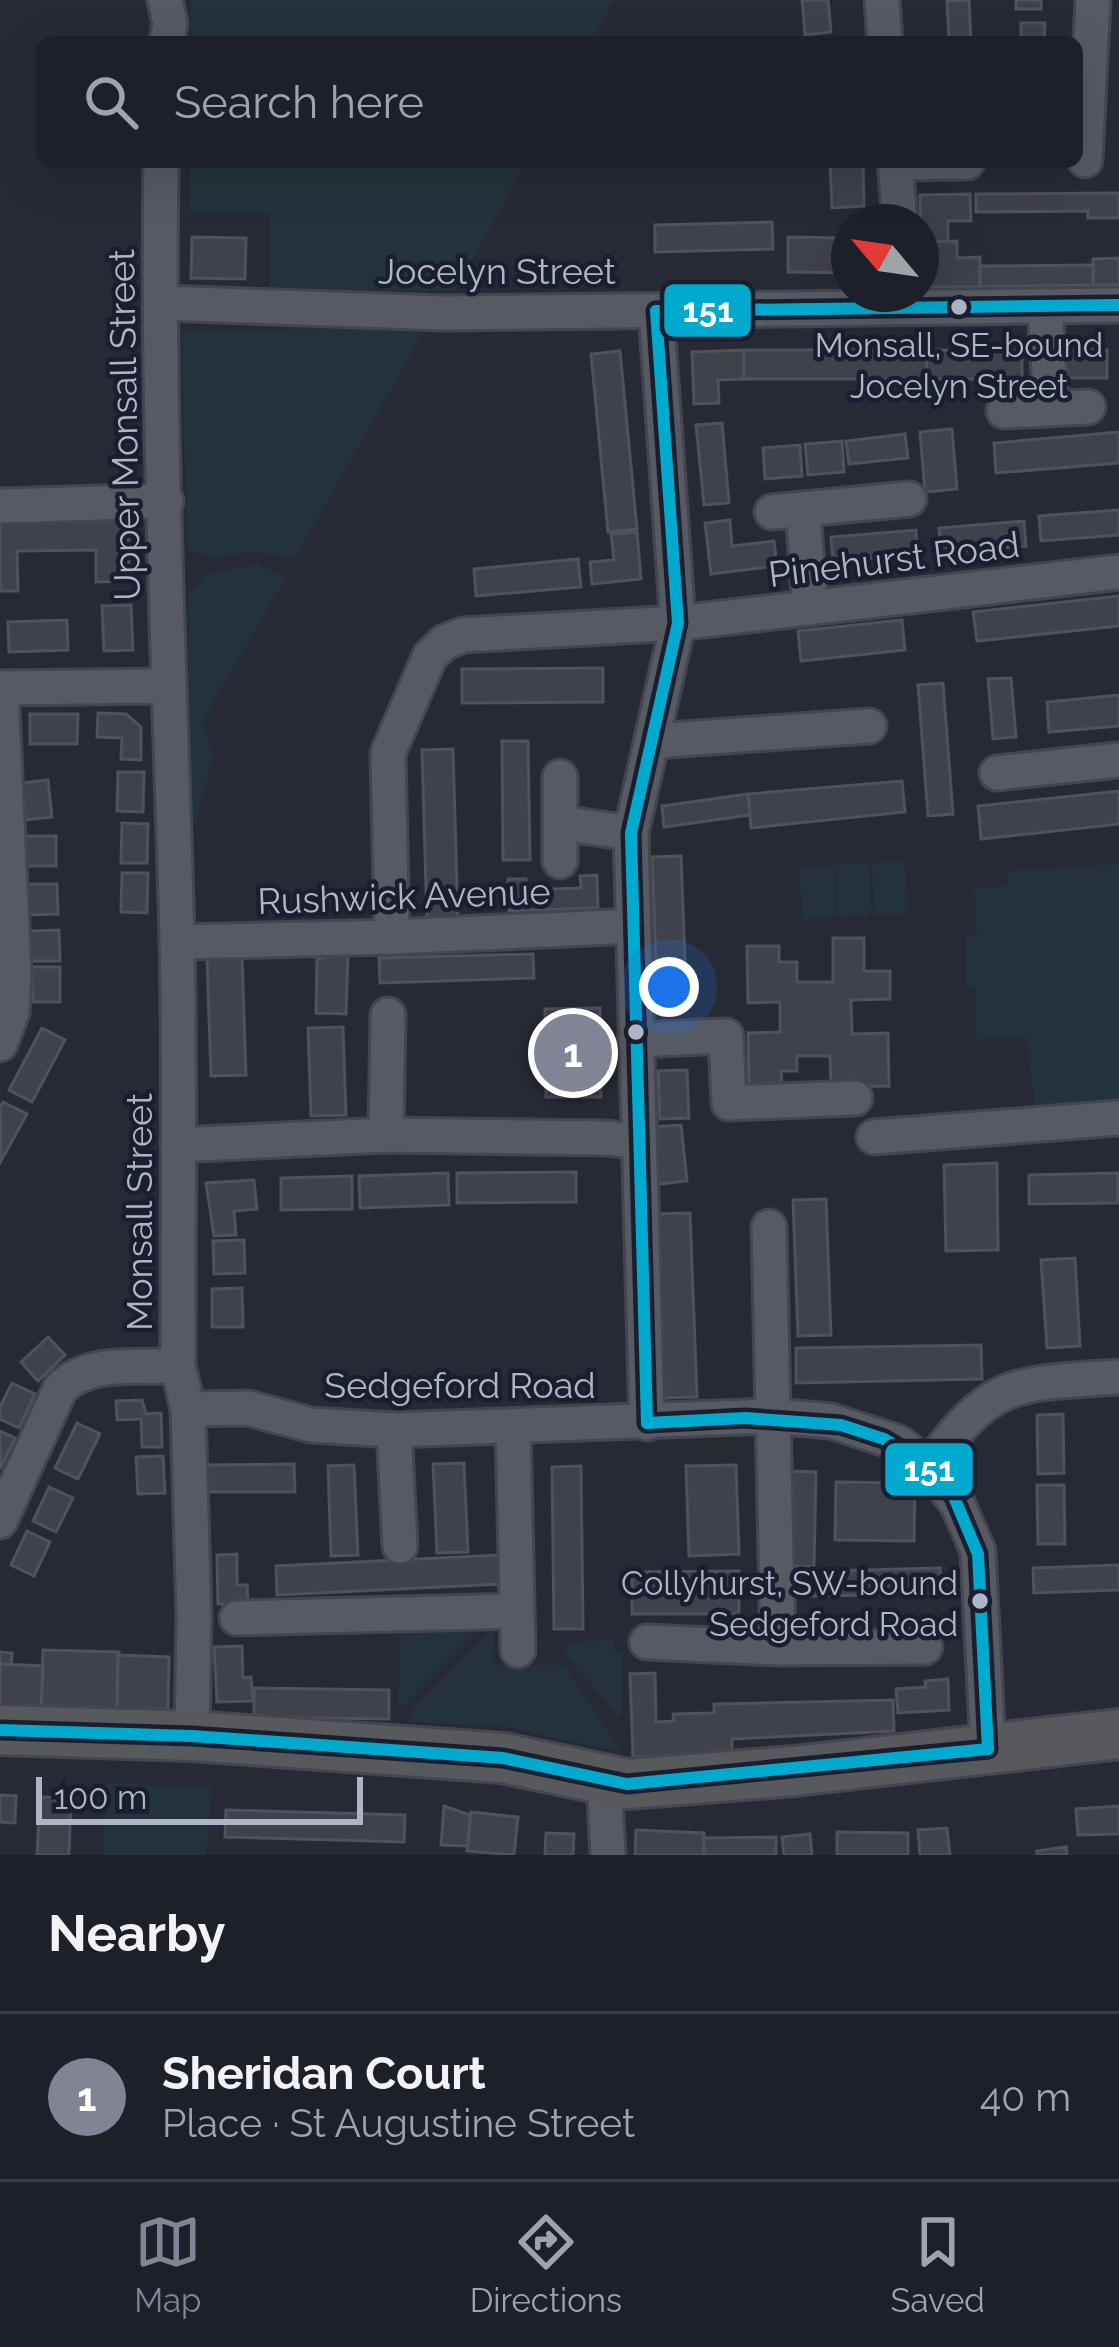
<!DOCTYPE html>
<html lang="en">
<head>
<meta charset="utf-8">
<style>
	:root { --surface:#1d2028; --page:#2a2d34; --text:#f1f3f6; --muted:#a0a3a8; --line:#3b3e45; --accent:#808494 }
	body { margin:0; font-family:Raleway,sans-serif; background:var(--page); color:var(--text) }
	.compass { position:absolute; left:831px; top:204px; width:108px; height:108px; border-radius:50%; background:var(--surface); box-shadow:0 12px 48px #0002; rotate:299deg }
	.scale { position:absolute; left:36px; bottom:30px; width:327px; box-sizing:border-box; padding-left:12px; border:6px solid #b0b4c7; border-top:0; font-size:33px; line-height:42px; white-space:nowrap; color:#b0b4c7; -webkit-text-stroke:9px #1a1f30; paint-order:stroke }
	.you { position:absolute; left:669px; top:987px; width:42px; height:42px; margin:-30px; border:9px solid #fff; border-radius:50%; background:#1a73e8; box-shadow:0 0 0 18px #1a73e833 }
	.badge { display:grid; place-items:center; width:78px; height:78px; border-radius:50%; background:var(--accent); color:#fff; font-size:39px; font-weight:700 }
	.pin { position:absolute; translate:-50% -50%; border:6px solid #fff; box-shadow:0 3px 12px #0006 }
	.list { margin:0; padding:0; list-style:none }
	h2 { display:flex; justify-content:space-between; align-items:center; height:156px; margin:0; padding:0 48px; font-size:51px }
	h2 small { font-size:39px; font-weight:400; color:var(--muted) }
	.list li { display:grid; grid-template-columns:78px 1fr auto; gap:36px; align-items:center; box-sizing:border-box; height:168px; padding:0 48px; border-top:3px solid var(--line) }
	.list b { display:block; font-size:45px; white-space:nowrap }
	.list p { margin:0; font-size:39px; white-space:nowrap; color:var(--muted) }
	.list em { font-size:39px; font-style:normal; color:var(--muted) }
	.icon { flex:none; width:66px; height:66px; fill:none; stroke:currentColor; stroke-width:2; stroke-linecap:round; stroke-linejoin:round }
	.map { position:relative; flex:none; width:1119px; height:1855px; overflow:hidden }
	.search { position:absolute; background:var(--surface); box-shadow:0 12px 48px #0002; left:36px; right:36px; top:36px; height:132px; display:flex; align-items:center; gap:30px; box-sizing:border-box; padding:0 42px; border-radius:18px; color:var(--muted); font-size:45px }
	.sheet { height:324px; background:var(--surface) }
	nav { display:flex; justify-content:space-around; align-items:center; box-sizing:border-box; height:168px; border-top:3px solid var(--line); background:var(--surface); font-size:33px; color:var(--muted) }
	nav a { display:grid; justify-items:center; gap:6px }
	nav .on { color:var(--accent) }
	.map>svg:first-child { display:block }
</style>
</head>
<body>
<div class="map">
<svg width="1119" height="1855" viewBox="0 0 1119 1855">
	<rect width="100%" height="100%" fill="#272a35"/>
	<g fill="#24333b">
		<polygon points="191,0 614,0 591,42 191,42"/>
		<polygon points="190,162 526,162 455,291 270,290 270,213 190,213"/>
		<polygon points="426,328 295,558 251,551 212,559 188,550 181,330"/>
		<polygon points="256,565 287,576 202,721 214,754 196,821 191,826 188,595 207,574"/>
		<polygon points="905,861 908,913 875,915 872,863"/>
		<polygon points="869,863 871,915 838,917 836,865"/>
		<polygon points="1119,864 1119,1105 1036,1113 1026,1036 976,1039 976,988 966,988 966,937 977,936 974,889 1008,886 1007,871"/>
		<polygon points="833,865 836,917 803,919 799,867"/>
		<polygon points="486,1620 401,1708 398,1707 400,1624"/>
		<polygon points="494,1628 493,1665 565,1665 621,1752 504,1726 407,1722 414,1708"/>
		<polygon points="614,1640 614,1652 622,1653 622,1714 617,1715 562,1650 569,1642"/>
		<polygon points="106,1783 212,1788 206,1855 103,1855"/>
	</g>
	<g fill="#3f414b" stroke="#4f515d" stroke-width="3">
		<polygon points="802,0 828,0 831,32 805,35"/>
		<polygon points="969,0 971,42 949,42 947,1"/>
		<rect x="1016" y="0" width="25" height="9"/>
		<polygon points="1021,23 1045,23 1044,42 1021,42"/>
		<polygon points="830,162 863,162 864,206 832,208"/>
		<polygon points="1119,193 1119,218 1088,218 1088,211 976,212 976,194"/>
		<polygon points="970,194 971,221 948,221 948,242 921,242 920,195"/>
		<polygon points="772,222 773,249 655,252 655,225"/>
		<polygon points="192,237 246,238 245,279 191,278"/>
		<polygon points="788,237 849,238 849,273 788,272"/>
		<polygon points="957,241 957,258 980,257 980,287 929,287 928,242"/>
		<polygon points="1119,258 1119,285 1093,285 1093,259"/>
		<polygon points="1093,265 1093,285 980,287 980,266"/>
		<polygon points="744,350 744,379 718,380 719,403 694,404 692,352"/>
		<polygon points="744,350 927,350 926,379 744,379"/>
		<polygon points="927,350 1022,351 1022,379 926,379"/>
		<rect x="1059" y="350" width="48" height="28"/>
		<polygon points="620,351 637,529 608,532 591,354"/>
		<polygon points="722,423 729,503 704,505 696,425"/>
		<polygon points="952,429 957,489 925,492 920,432"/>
		<polygon points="1119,432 1119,463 996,473 994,443"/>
		<polygon points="905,434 908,458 849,464 846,441"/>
		<polygon points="842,441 844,472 808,475 805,444"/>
		<polygon points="800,445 802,476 765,479 763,448"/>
		<polygon points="1119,510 1119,535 1041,541 1039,516"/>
		<polygon points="128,516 129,581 96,582 96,550 17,551 18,591 0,591 0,518"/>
		<polygon points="730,520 732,546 774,541 777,566 711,574 705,523"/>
		<polygon points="1024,521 1026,546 941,552 939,528"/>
		<polygon points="916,530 917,555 833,561 831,537"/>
		<polygon points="637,532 641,579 592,584 590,562 614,560 611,534"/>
		<polygon points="578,559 581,587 476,596 474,569"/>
		<polygon points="1119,596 1119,626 977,641 973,612"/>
		<polygon points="131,605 133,650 104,651 102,606"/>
		<polygon points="67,620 68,650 9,652 8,622"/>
		<polygon points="902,620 905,650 801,661 798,631"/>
		<polygon points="603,668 603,702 462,703 462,669"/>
		<polygon points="1011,678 1016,737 993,739 988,679"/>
		<polygon points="943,683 953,814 928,816 918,685"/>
		<polygon points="1119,695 1119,726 1049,732 1047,702"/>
		<polygon points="98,713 126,714 141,727 141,760 121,759 122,738 97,737"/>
		<polygon points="30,714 78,714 77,744 30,744"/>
		<polygon points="502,741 528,741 530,860 503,860"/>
		<polygon points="453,749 458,923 427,924 422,750"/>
		<polygon points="118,772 144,772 143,812 117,811"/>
		<polygon points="48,780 52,817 26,820 22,783"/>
		<polygon points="902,781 905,812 751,828 748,794"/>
		<polygon points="1119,791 1119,824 981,839 978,806"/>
		<polygon points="748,794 750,815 664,827 662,806"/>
		<polygon points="122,823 148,824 147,863 121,863"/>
		<rect x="26" y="836" width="30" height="30"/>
		<polygon points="681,856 686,987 657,988 652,857"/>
		<polygon points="122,873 148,873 147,913 121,912"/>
		<polygon points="597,875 598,908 509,911 508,879 526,879 526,890 581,888 580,876"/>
		<polygon points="27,884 57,884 58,914 28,915"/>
		<polygon points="59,930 60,961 29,961 29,931"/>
		<polygon points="833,938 864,938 864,971 890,971 890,999 851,1000 852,1034 888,1033 889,1086 831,1087 830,1056 797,1056 797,1071 781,1071 782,1088 749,1089 748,1033 780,1032 780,1002 748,1003 747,946 779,946 779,962 797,962 797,982 833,982"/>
		<polygon points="348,952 346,1014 316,1013 317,959"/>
		<polygon points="533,954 534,978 380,983 379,958"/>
		<polygon points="242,957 246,1075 211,1076 207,958"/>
		<polygon points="32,967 60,967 60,1002 33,1002"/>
		<polygon points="600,1008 601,1097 546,1097 545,1009"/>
		<polygon points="343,1027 346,1115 311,1116 308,1028"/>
		<polygon points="42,1028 65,1040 32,1102 9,1090"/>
		<polygon points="687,1070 689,1118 660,1119 658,1071"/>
		<polygon points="3,1102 27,1114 1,1161 0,1107"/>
		<polygon points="681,1125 687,1181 659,1184 654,1127"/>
		<polygon points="997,1163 998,1250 946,1251 944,1165"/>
		<polygon points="576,1172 576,1202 457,1203 457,1173"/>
		<polygon points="448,1173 449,1205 360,1208 359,1176"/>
		<polygon points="1118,1173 1118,1203 1029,1204 1029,1175"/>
		<polygon points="352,1176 352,1209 281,1210 281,1178"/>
		<polygon points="254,1180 257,1209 234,1211 236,1235 214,1236 206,1183"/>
		<polygon points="826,1199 831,1335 798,1336 793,1200"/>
		<polygon points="690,1213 697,1397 662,1398 656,1214"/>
		<polygon points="244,1240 245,1273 214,1274 213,1241"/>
		<polygon points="1075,1258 1080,1346 1047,1348 1041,1260"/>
		<polygon points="242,1288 243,1327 212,1327 212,1289"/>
		<polygon points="48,1337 65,1355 38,1381 21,1362"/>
		<polygon points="981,1345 982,1379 796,1383 796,1348"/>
		<polygon points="12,1383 35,1394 19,1428 0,1419 0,1407"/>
		<polygon points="142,1400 146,1414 161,1413 162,1447 142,1447 141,1419 117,1420 116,1401"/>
		<polygon points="1063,1414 1064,1473 1038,1474 1037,1415"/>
		<polygon points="77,1423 100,1434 78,1479 55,1468"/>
		<polygon points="0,1431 15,1438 0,1469"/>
		<polygon points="163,1456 165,1493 138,1494 136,1457"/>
		<polygon points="464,1463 468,1552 437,1553 433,1464"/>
		<polygon points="294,1464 295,1492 206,1492 206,1465"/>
		<polygon points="354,1465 358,1555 331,1556 328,1466"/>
		<polygon points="736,1465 739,1554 689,1556 686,1466"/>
		<polygon points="581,1466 583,1629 554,1629 552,1467"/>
		<polygon points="788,1471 816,1472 814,1567 786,1566"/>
		<polygon points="836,1482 915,1483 914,1541 835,1540"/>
		<polygon points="1037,1485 1064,1485 1065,1544 1038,1544"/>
		<polygon points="49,1487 73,1498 56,1532 33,1521"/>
		<polygon points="27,1531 50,1542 34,1576 11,1565"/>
		<polygon points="237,1554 237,1585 247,1585 248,1604 218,1604 217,1555"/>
		<polygon points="499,1555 501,1584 277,1595 276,1566"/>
		<polygon points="1119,1565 1119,1590 1034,1593 1033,1568"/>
		<polygon points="940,1568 941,1593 785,1597 785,1572"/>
		<polygon points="739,1571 739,1614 632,1614 632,1572"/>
		<polygon points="242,1646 243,1678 251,1677 253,1701 217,1702 214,1647"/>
		<polygon points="43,1650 119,1652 117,1709 41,1706"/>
		<polygon points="0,1652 12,1653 10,1692 0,1692"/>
		<polygon points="118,1655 169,1657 168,1710 117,1709"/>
		<polygon points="0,1664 43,1666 41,1706 0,1705"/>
		<polygon points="655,1673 656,1722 674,1721 673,1714 714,1713 714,1704 893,1700 894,1731 732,1739 732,1753 633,1757 630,1674"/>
		<polygon points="948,1679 949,1710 898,1713 896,1689 926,1687 925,1681"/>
		<polygon points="254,1688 389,1690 389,1719 254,1717"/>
		<polygon points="0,1795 16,1796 15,1823 0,1822"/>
		<polygon points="40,1797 71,1798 69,1855 37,1855"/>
		<polygon points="444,1806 470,1815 468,1846 441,1845"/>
		<polygon points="1119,1806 1119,1834 1078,1835 1076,1809"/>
		<polygon points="226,1810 405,1815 404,1842 225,1837"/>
		<polygon points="471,1812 518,1817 514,1855 467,1851"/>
		<polygon points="947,1828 950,1855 920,1855 918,1830"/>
		<polygon points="636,1830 704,1833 704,1855 635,1855"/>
		<polygon points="837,1832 908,1833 908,1855 837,1855"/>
		<polygon points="546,1833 574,1834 573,1855 545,1855"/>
		<polygon points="810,1834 812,1855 784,1855 782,1837"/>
		<polygon points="776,1837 776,1855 704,1855 704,1838"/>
		<polygon points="1066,1847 1067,1855 1037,1855 1037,1851"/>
	</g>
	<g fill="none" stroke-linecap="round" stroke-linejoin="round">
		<g stroke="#43464e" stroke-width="39">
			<g id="minor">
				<polyline points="165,0 170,23 167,42"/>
				<polyline points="882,0 885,42"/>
				<polyline points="1085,160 1093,0"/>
				<path d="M161,162C157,420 170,679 177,937C180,1080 178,1223 178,1366L188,1409L194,1617L192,1736"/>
				<polyline points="895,162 900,222"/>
				<polyline points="895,163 967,162"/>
				<polyline points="162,303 443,313 1119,305"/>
				<polyline points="1045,307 1051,408"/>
				<polyline points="1004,411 1088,407"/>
				<polyline points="0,506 166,501"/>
				<polyline points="803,509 810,608"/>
				<polyline points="772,512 909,499"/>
				<polyline points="0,688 167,686"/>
				<polyline points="654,741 869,726"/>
				<polyline points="997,773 1119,760"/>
				<polyline points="560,777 560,861"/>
				<polyline points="560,823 631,833"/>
				<polyline points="392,937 388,753 430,656 445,642 463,635 678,623 1119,572"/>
				<polyline points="177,942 392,937 633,926"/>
				<polyline points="635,1040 726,1036 729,1103 855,1098"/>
				<polyline points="0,1044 12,1012 14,973 1,688"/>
				<polyline points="386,1135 388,1015"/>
				<polyline points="874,1137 1119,1118"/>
				<polyline points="178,1145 386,1135 608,1138 639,1142"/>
				<polyline points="769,1227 778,1648 925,1647"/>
				<polyline points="188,1409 248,1408 311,1425 394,1430 773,1416 831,1421 899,1443 929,1467 958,1505 978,1551 988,1749"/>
				<polyline points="647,1423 631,833 678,623 656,311"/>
				<polyline points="513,1426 518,1650"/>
				<polyline points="394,1430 400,1546"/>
				<path d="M929,1467C992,1378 1015,1384 1119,1377"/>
				<path d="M0,1521L60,1389C87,1359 141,1368 178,1366"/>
				<polyline points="237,1618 516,1611"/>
				<polyline points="647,1642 778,1648"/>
				<polyline points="604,1781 608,1855"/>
			</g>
		</g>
		<g stroke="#444651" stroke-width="54">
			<polyline id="highway" points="0,1730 192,1736 503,1758 627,1784 795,1771 1119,1734"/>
		</g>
		<use href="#minor" stroke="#575963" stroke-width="33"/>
		<use href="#highway" stroke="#57595d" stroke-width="48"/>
		<g stroke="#1a1f30" stroke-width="21">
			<g id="bus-1">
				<polyline points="656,311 1119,305"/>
				<polyline points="647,1423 631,833 678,623 656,311"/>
				<polyline points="647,1423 745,1418 841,1425 884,1439 922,1462 954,1497 978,1554 988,1749"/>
				<polyline points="0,1730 192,1736 503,1758 627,1784 988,1749"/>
			</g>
		</g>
		<use href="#bus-1" stroke="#00a9ce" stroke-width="12"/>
	</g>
	<g fill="#b0b4c7" stroke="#1a1f30" stroke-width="4.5">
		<circle cx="959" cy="307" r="10"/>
		<circle cx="636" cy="1032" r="10"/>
		<circle cx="980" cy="1601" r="10"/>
	</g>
	<g text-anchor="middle" stroke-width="9" stroke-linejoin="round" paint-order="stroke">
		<g font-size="33" fill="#b0b4c7" stroke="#1a1f30">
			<text x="959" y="357">Monsall, SE-bound<tspan x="959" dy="41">Jocelyn Street</tspan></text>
			<text x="958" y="1595" text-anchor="end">Collyhurst, SW-bound<tspan x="958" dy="41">Sedgeford Road</tspan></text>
		</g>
		<g font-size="36" fill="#b0b4c7" stroke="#1a1f30">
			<text x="497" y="284">Jocelyn Street</text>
			<text transform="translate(124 425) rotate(-91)" y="13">Upper Monsall Street</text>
			<text transform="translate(894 559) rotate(-7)" y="13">Pinehurst Road</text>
			<text transform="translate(404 896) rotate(-2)" y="13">Rushwick Avenue</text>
			<text transform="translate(139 1212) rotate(-90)" y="13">Monsall Street</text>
			<text x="460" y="1398">Sedgeford Road</text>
		</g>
	</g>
	<g stroke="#1a1f30" stroke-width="4.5">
		<rect x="662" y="282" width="91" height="57" rx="12" fill="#00a9ce"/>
		<rect x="883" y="1441" width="92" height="57" rx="12" fill="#00a9ce"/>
	</g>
	<g font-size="33" text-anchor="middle" font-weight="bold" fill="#fff">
		<text x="708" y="322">151</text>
		<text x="929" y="1481">151</text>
	</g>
</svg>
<svg class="compass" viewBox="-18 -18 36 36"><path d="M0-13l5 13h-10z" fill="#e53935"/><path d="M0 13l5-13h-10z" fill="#a0a3a8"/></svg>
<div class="scale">100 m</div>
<div class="you"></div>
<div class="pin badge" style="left:573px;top:1053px">1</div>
<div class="search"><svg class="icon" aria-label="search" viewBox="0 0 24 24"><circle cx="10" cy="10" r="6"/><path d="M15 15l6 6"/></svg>Search here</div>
</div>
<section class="sheet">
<h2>Nearby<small></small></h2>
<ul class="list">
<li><span class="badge">1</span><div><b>Sheridan Court</b><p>Place · St Augustine Street</p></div><em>40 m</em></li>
</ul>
</section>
<nav>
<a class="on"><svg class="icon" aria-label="map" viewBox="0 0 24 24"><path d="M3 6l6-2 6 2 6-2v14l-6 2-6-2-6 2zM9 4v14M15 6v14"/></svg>Map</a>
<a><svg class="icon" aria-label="directions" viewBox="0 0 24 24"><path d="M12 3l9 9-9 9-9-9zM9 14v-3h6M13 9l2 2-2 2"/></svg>Directions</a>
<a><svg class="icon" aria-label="saved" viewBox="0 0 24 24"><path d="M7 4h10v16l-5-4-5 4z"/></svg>Saved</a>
</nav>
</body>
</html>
